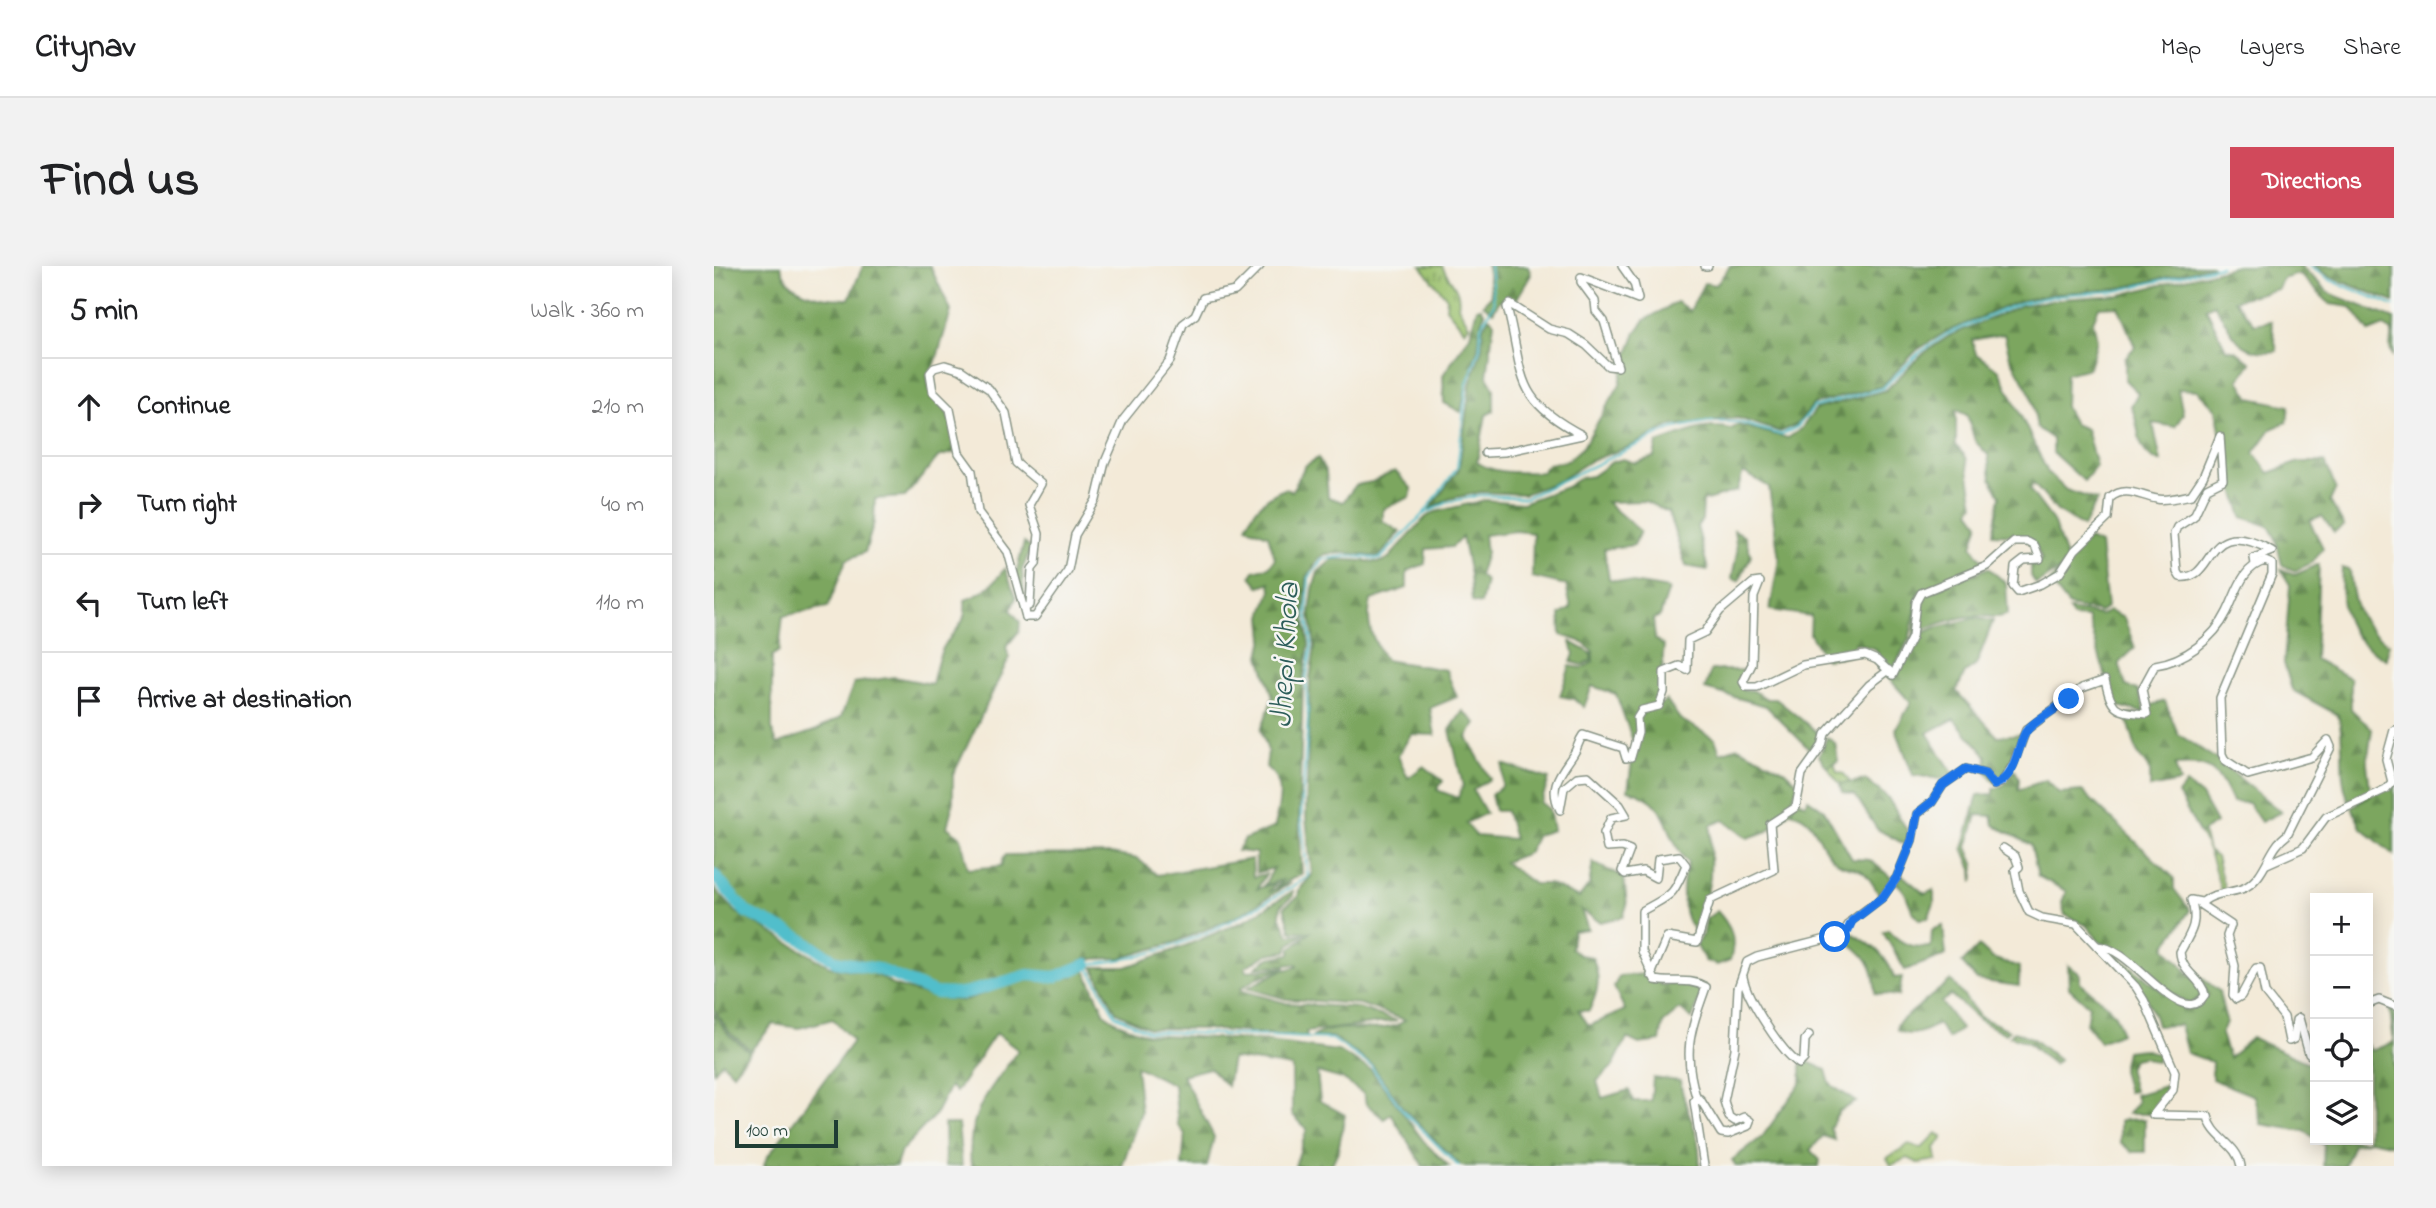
<!DOCTYPE html>
<html lang="en">
<head>
<meta charset="utf-8">
<style>
	:root { --surface:#fff; --page:#f2f2f2; --text:#202124; --muted:#757577; --line:#e0e0e0; --accent:#d1495b }
	body { margin:0; font-family:"Indie Flower",sans-serif; background:var(--page); color:var(--text) }
	.controls { position:absolute; right:21px; bottom:21px; display:grid; overflow:hidden; border-radius:0px; box-shadow:0 4px 18px #0003 }
	.controls button { width:63px; height:63px; display:grid; place-items:center; padding:0; border:0; border-bottom:2px solid var(--line); background:var(--surface); color:var(--text); font:35px sans-serif }
	.scale { position:absolute; left:21px; bottom:18px; width:103px; box-sizing:border-box; padding-left:7px; border:4px solid #1f3d34; border-top:0; font-size:19px; line-height:24px; white-space:nowrap; color:#1f3d34; -webkit-text-stroke:5px #f6f6f2; paint-order:stroke }
	.stop { position:absolute; width:21px; height:21px; margin:-16px; border:5px solid #1a73e8; border-radius:50%; background:#fff }
	.stop.end { background:#1a73e8; border-color:#fff; box-shadow:0 2px 7px #0008 }
	.list { margin:0; padding:0; list-style:none }
	h2 { display:flex; justify-content:space-between; align-items:center; height:91px; margin:0; padding:0 28px; font-size:30px }
	h2 small { font-size:23px; font-weight:400; color:var(--muted) }
	.list li { display:grid; grid-template-columns:46px 1fr auto; gap:21px; align-items:center; box-sizing:border-box; height:98px; padding:0 28px; border-top:2px solid var(--line) }
	.list b { display:block; font-size:26px; white-space:nowrap }
	.list em { font-size:23px; font-style:normal; color:var(--muted) }
	.icon { flex:none; width:38px; height:38px; fill:none; stroke:currentColor; stroke-width:2; stroke-linecap:round; stroke-linejoin:round }
	.map { position:relative; flex:none; width:1680px; height:900px; overflow:hidden; border-radius:0px }
	header { display:flex; align-items:center; gap:42px; box-sizing:border-box; height:98px; padding:0 35px; background:var(--surface); border-bottom:2px solid var(--line) }
	header strong { font-size:33px }
	nav { display:flex; gap:38px; margin-inline-start:auto; font-size:24px }
	.intro { display:flex; align-items:center; justify-content:space-between; box-sizing:border-box; height:168px; padding:0 42px }
	h1 { margin:0; font-size:49px }
	.button { padding:18px 32px; border-radius:0px; background:var(--accent); color:#fff; font-size:24px; font-weight:700 }
	main { display:flex; gap:42px; padding:0 42px }
	aside { flex:1; background:var(--surface); border-radius:0px; box-shadow:0 4px 18px #0003 }
	.map>svg:first-child { display:block }
</style>
</head>
<body>
<header>
<strong>Citynav</strong>
<nav><a>Map</a><a>Layers</a><a>Share</a></nav>
</header>
<div class="intro"><h1>Find us</h1><a class="button">Directions</a></div>
<main>
<aside>
<h2>5 min<small>Walk · 360 m</small></h2>
<ul class="list">
<li><svg class="icon" aria-label="ahead" viewBox="0 0 24 24"><path d="M12 20V5M6 11l6-6 6 6"/></svg><div><b>Continue</b></div><em>210 m</em></li>
<li><svg class="icon" aria-label="right" viewBox="0 0 24 24"><path d="M7 20v-9h11M14 6l5 5-5 5"/></svg><div><b>Turn right</b></div><em>40 m</em></li>
<li><svg class="icon" aria-label="left" viewBox="0 0 24 24"><path d="M17 20v-9H6M10 6l-5 5 5 5"/></svg><div><b>Turn left</b></div><em>110 m</em></li>
<li><svg class="icon" aria-label="arrive" viewBox="0 0 24 24"><path d="M6 21V4h12l-3 4 3 4H6"/></svg><div><b>Arrive at destination</b></div></li>
</ul>
</aside>
<div class="map">
<svg width="1680" height="900" viewBox="0 0 1680 900">
	<defs>
		<pattern id="grass-tufts" width="24" height="20" patternUnits="userSpaceOnUse" patternTransform="scale(1.75)"><rect width="24" height="20" fill="#9ac06b"/><path d="M3 7l-1-3M5 7V3M7 7l1-3M15 17l-1-3M17 17v-4M19 17l1-3" fill="none" stroke="#7d9d59"/></pattern>
		<pattern id="forest-firs" width="22" height="20" patternUnits="userSpaceOnUse" patternTransform="scale(1.75)"><rect width="22" height="20" fill="#7ba65f"/><path d="M5 1l3.5 6h-7zM16 11l3.5 6h-7z" fill="#64884f"/></pattern>
	</defs>
	<rect width="100%" height="100%" fill="#f6f6f2"/>
	<filter id="ink" filterUnits="userSpaceOnUse"><feTurbulence type="fractalNoise" baseFrequency=".0143" numOctaves="2"/><feDisplacementMap in="SourceGraphic" scale="14" xChannelSelector="R" yChannelSelector="G"/><feConvolveMatrix kernelMatrix="1 2 1 2 8 2 1 2 1" color-interpolation-filters="sRGB"/></filter>
	<filter id="wash" filterUnits="userSpaceOnUse"><feTurbulence type="fractalNoise" baseFrequency=".00686" numOctaves="4" result="noise"/><feDisplacementMap in="SourceGraphic" scale="28" xChannelSelector="R" yChannelSelector="G"/><feGaussianBlur stdDeviation="1.57" result="paint"/><feColorMatrix in="noise" values="0 0 0 0 0 0 0 0 0 0 0 0 0 0 0 0 0 1.4 0 .05"/><feComposite in="paint" operator="in"/></filter>
	<g filter="url(#wash)">
		<rect width="100%" height="100%" fill="#f3ead8"/>
		<g fill="url(#grass-tufts)" stroke="#5c7e50" stroke-width="2">
			<path d="M707,0H728C734,14 748,23 744,40L755,59L751,65L732,42L733,32Z"/>
			<polygon points="1120,497 1123,506 1130,508 1136,516 1126,518 1113,501"/>
			<path d="M1489,565L1494,585L1502,591L1511,624L1507,625C1501,604 1496,585 1486,568Z"/>
			<polygon points="1223,867 1229,872 1221,882 1223,894 1204,897 1194,892 1177,899 1173,892 1195,878 1207,883"/>
		</g>
		<g fill="url(#forest-firs)" stroke="#4d724a" stroke-width="2">
			<path d="M0,0H67C72,29 112,33 135,33L149,0H216L237,45L221,98L213,109L216,128C237,141 238,162 242,186L224,191L191,231L161,233L160,256L151,286L132,294L114,341L69,350L65,385L58,390V463L63,478L103,464L127,451L140,417L180,411L218,418C221,407 223,394 228,384C238,363 254,362 251,334C269,328 280,318 291,302L302,332L297,344L306,356L305,365L292,381L295,392L239,509V537L233,561L247,571L254,603L287,600L291,589L397,588L424,593L443,609L538,593L539,611L552,608L543,623L562,617L554,626L577,617L524,650L462,676L407,692L371,693L339,708L311,706L247,724L218,725L163,700L123,690L88,668L31,641L0,601Z"/>
			<polygon points="773,0 814,0 817,9 802,34 786,34 779,46 769,38 777,30"/>
			<path d="M1016,0H1499L1403,23L1346,27L1305,35L1232,66L1203,84L1168,120L1100,138L1082,159L1066,166L1024,152L956,160L917,180L876,195L845,215L810,228L767,226L735,233L715,244L745,203L756,119L768,82L769,61L775,51L780,56L773,110L780,122V145L772,149L763,196C782,209 805,206 828,206L834,198L853,195L869,181L906,118L910,98L922,66L931,54L963,36L976,45L990,17L1002,19Z"/>
			<path d="M1523,0H1587L1615,27L1680,53L1679,91L1676,82L1678,65L1670,60L1655,66L1637,41L1616,38L1585,8L1568,13L1564,23L1520,34L1540,58L1557,55L1563,85C1523,90 1520,68 1500,38L1492,42L1512,83L1522,85L1537,97L1525,114L1536,132L1575,140L1573,156L1557,163L1540,187L1555,207L1585,196H1611L1622,222L1616,235L1630,260L1620,266L1608,250L1595,254L1609,282L1599,296L1581,305L1568,299L1562,273L1555,260L1528,251L1512,196L1502,143L1483,124L1464,123L1469,148L1461,161L1439,157L1447,196C1419,188 1428,161 1417,140L1424,127L1411,114V92L1421,81L1404,40L1385,41L1379,55L1383,74L1375,102L1352,108L1351,141L1360,158L1372,163L1382,200L1370,215L1339,187V173L1323,162L1317,129L1296,91L1290,68L1258,74L1262,88L1285,104L1334,207L1352,224L1383,234L1369,261L1344,246L1319,217L1316,224L1339,255L1353,294L1345,304L1322,318L1317,310V298L1328,294L1320,276L1305,269L1279,268L1286,230L1277,212L1274,189L1261,175L1253,149L1242,144V180L1252,191L1260,239L1256,244L1265,257L1258,280L1272,299L1205,326L1196,370L1178,405L1165,392L1162,383L1141,377L1134,390L1111,393L1096,368L1097,350L1056,344L1065,293L1055,221L1029,206L1023,225L989,235L988,254L983,260L994,304L972,300L954,246L931,235L892,236L926,265L920,279L890,283L895,313L955,323L946,350L939,353L941,373L950,380C947,400 950,420 943,438L928,442L920,478L902,428L878,420L870,441L860,433L846,430L856,400L869,402L879,396V385L866,375L847,369L846,349L857,342L852,319L818,311L819,267L802,265L770,269L772,287L765,310L772,315L767,338L758,336L756,309L748,271L738,281L712,283L711,298L693,305V322L657,334C651,359 658,372 671,394L732,404L743,431L716,442L721,469L697,468L684,490L694,512L710,500L729,515L723,524L744,532L749,520L736,464L749,445L762,457L753,471L776,513L759,524L772,547L752,557L762,570L800,573L792,545H781L777,529L788,520L789,498L835,513L827,537L835,543L839,564L823,569L814,587L790,596L820,618H835L865,632L875,619L879,596C891,605 902,605 910,612L913,639L909,651L886,656L867,644L874,663L859,665L857,682L865,689L878,691C887,712 885,724 875,745L864,744L875,760L911,744L900,721L905,710L932,708L948,719L977,715L990,721L978,753L966,743L949,757L946,775L925,778L913,772L899,800L883,815L888,832L915,824L919,835H937L939,812L966,815C970,843 989,871 985,900H747L690,843L658,799L619,771L597,772C619,753 671,772 691,754L646,738L572,733L533,722L566,705L583,701V698L541,701L555,692L576,688L577,682L596,666L577,665L570,641L584,631L585,624L598,609L592,552L596,413L601,380L596,348L599,323L604,306L619,293L666,296L674,293L712,251L721,246L771,234L808,237L852,221L866,212L878,210L898,196L909,193L921,197L940,191L943,177C968,169 991,156 1017,163L1024,159L1074,172L1087,163L1102,143L1172,124L1207,89L1235,70L1308,39L1347,33L1406,29Z"/>
			<polygon points="1600,0 1680,0 1680,36 1616,11"/>
			<path d="M767,41L771,47C764,60 767,72 763,85C758,106 750,125 747,146L730,137L729,109L756,69L763,42Z"/>
			<path d="M604,192L612,206L614,231L629,236L642,219L658,216L681,205L698,223L696,231L669,243V255L686,266L665,291L634,287L612,288L605,292L593,311L590,350L595,379L589,414L585,552L588,608L561,622L568,614L550,619L560,602L542,607V587L523,585L531,573L561,561C564,536 574,519 552,501L554,485L547,464L559,431L546,390L550,372L548,350L557,324L556,316L546,321L537,310L540,305L555,301L561,292L554,269L533,261C538,243 554,229 571,223L578,225L591,200Z"/>
			<polygon points="1020,264 1031,270 1037,290 1025,315 1018,313 1023,286"/>
			<polygon points="1374,273 1386,278 1393,341 1386,346 1355,340 1336,316"/>
			<polygon points="310,277 317,282 308,304 311,340 301,311"/>
			<path d="M1605,298L1601,393L1637,413V443L1658,463L1653,498L1657,530L1636,537C1622,509 1633,478 1624,449L1578,424L1570,397L1576,319L1567,304L1581,309Z"/>
			<path d="M1274,302L1292,317L1294,348C1282,354 1274,349 1261,350C1248,350 1211,361 1200,368L1204,336L1209,328Z"/>
			<path d="M1628,302L1636,304C1639,340 1644,358 1675,378L1672,393C1631,371 1625,346 1628,302Z"/>
			<polygon points="1355,344 1387,349 1395,345 1410,352 1421,382 1405,397 1412,420 1424,424 1432,447 1400,439 1374,352 1359,351"/>
			<polygon points="1261,352 1279,355 1262,399 1251,407 1242,425 1283,470 1308,468 1293,507 1281,517 1272,505 1273,490 1240,453 1213,467 1239,507 1227,513 1199,509 1182,463 1197,437 1172,409 1175,406 1178,410 1199,371 1221,362"/>
			<polygon points="857,376 877,387 877,395 869,399 857,396 860,388"/>
			<polygon points="997,404 1029,404 1026,412 1029,425 1038,424 1053,433 1062,433 1104,467 1105,478 1099,487 1052,440 991,423"/>
			<path d="M952,434L966,453L1001,473L1006,487L1024,481L1070,504L1084,517L1079,532L1081,541L1054,565L1034,572L1010,554L997,559L996,612L985,669C966,655 966,617 974,597C949,569 959,535 914,524L924,452C932,442 943,444 952,434Z"/>
			<path d="M1451,435L1464,468L1502,493L1567,546L1547,556L1534,537L1518,536C1503,504 1498,496 1461,499L1466,516L1436,522V505L1423,486L1412,448L1435,449L1434,440Z"/>
			<polygon points="1113,471 1121,477 1124,495 1113,501 1105,490"/>
			<polygon points="1301,504 1305,513 1304,524 1332,514 1345,527 1368,525 1460,612 1460,623 1476,644 1451,681 1487,721 1489,729 1476,738 1450,724 1413,689 1387,677 1372,659 1351,649 1348,637 1352,625 1324,610 1317,579 1280,559 1278,550 1263,549 1253,581 1261,600 1259,616 1258,603 1249,582 1264,529 1280,528 1280,523 1290,519"/>
			<polygon points="1152,514 1174,532 1196,569 1192,579 1163,563 1141,529 1128,526 1126,518"/>
			<polygon points="1680,516 1680,589 1647,562 1638,541"/>
			<polygon points="1472,518 1487,530 1502,557 1486,568 1464,528"/>
			<path d="M1082,533L1091,538L1094,533L1110,544L1138,593L1156,594L1179,613L1165,629C1161,622 1156,611 1149,606C1142,601 1130,602 1123,596C1102,580 1106,553 1077,546Z"/>
			<path d="M1187,608L1211,628L1220,624V638L1214,652L1205,653C1193,643 1196,626 1182,617Z"/>
			<path d="M0,622L22,646L117,701L162,707L178,719L219,731L249,735L295,718L312,714L342,715L371,704L391,748L406,758L432,768L548,775L624,785L657,804L712,878L735,900H709L677,848L670,853L652,838L650,828L628,813L603,806L606,835L631,849L624,885L617,900H581L593,863L578,848V801L518,792L513,820L496,802L468,809L500,871L493,900H468L471,868L464,859L460,819L422,800L427,846L408,900H257C252,845 275,827 304,784L282,767L242,826L236,820L221,849L187,885L182,900H50L52,893L139,775L119,753L85,762L59,758L37,784L16,767L0,743Z"/>
			<polygon points="579,625 579,630 567,639 566,650 575,669 590,668 575,679 573,685 554,688 531,701 533,705 572,701 545,711 527,722 529,725 572,737 645,742 683,755 592,766 593,771 491,763 435,762 402,746 379,701 412,701 466,682 530,655"/>
			<path d="M1003,645C1017,660 1023,673 1016,694L1003,699L991,695L982,678L990,667L992,653Z"/>
			<path d="M1229,660L1232,689L1191,704L1169,666L1174,664C1187,678 1197,682 1217,681L1218,664Z"/>
			<polygon points="1119,664 1120,669 1063,683 1062,680"/>
			<path d="M1137,667C1156,677 1175,690 1180,712L1188,711L1185,730L1161,727C1162,700 1151,686 1128,673Z"/>
			<polygon points="1265,680 1278,692 1305,701 1305,720 1263,714 1248,697"/>
			<path d="M1388,682L1395,683L1466,740C1479,743 1484,741 1492,731L1491,720L1484,709L1505,725L1512,756L1507,768L1515,792L1538,772L1601,800V872L1590,865L1547,858L1540,830L1498,813V796L1473,787L1466,759L1443,760C1434,725 1414,706 1388,682Z"/>
			<path d="M1354,699L1366,708V717C1383,731 1405,744 1407,767L1386,776L1372,758L1375,740L1355,722Z"/>
			<path d="M1237,714L1266,751L1295,764L1292,768L1265,754L1237,729L1227,736L1247,763L1234,773L1224,758C1211,765 1197,773 1183,764V758Z"/>
			<polygon points="1676,744 1680,745 1680,879 1656,874 1639,878 1630,900 1609,900 1610,879 1603,874 1654,874 1654,778 1657,785 1680,776"/>
			<polygon points="0,747 15,769 36,786 19,807 8,796 0,806"/>
			<polygon points="1300,765 1318,772 1345,794 1340,799 1313,776 1296,770"/>
			<polygon points="1429,783 1447,789 1442,796 1430,791 1419,793 1414,802 1420,825 1414,826 1408,804 1412,785"/>
			<polygon points="1092,795 1112,804 1116,818 1142,836 1125,845 1116,862 1121,874 1109,870 1096,884 1106,894 1105,900 1022,900 1018,894 1048,871 1087,817 1087,799"/>
			<polygon points="1451,820 1453,830 1438,848 1414,848 1423,836 1421,829"/>
			<polygon points="1431,853 1431,886 1418,886 1406,876 1406,854"/>
			<polygon points="230,858 244,858 248,900 231,900"/>
		</g>
		<g fill="none" stroke-linecap="round" stroke-linejoin="round">
			<g stroke="#51becb" stroke-width="2">
				<polyline points="1595,0 1616,14 1680,40"/>
				<polyline points="710,247 743,202 753,118 766,82 767,60 780,38 776,0"/>
				<path d="M744,900L689,845L657,800L618,773L434,765L401,749L373,698C454,693 526,653 594,611L587,552L594,452L592,413L598,379L593,349L595,312L608,293L636,290L666,293L709,248L735,236L768,229L811,232L957,163L993,156H1024L1067,169L1083,161L1100,141L1169,122L1205,87L1233,68L1306,37L1346,29L1403,25L1507,0"/>
			</g>
			<polyline stroke="#51becb" stroke-width="12" points="0,609 32,646 84,671 122,695 164,703 221,727 248,728 314,709 341,711 373,698"/>
		</g>
	</g>
	<g filter="url(#ink)">
		<g fill="none" stroke-linecap="round" stroke-linejoin="round">
			<g stroke="#899486" stroke-width="10">
				<g id="minor">
					<polyline points="991,0 994,0"/>
					<polygon points="231,99 247,104 275,123 292,147 302,197 327,218 315,239 325,268 322,298 318,303 316,339 311,342 312,351 294,286 264,246 258,205 245,187 236,143 219,126 216,107 220,102"/>
					<path d="M771,187L790,186L868,169C797,132 811,109 793,41L796,38L835,63L855,68L872,79L894,100L904,101L890,55L882,45L881,35L867,16V11L924,33L920,17L908,0"/>
					<polyline points="312,351 321,351 354,304 361,269 382,234 391,196 409,154 456,95 469,58 481,49 489,32 521,25 546,0"/>
					<path d="M1289,582L1301,590L1305,601L1301,604L1305,625L1315,646L1328,652L1362,658L1422,721L1430,734L1461,806L1459,824L1439,849L1494,850C1498,872 1523,877 1527,900"/>
					<polyline points="1553,598 1589,582 1612,551 1672,523 1678,516 1672,493 1680,464"/>
					<path d="M1383,680C1419,680 1467,767 1491,729C1488,712 1467,706 1466,686C1477,667 1485,656 1477,634L1487,636"/>
					<polyline points="937,709 953,671 983,676 996,634 1060,604 1056,558 1082,541 1088,508 1108,480 1111,468 1155,419 1175,404"/>
					<path d="M1029,711C1033,733 1067,785 1085,798L1090,793L1091,774L1095,769"/>
					<polyline points="1654,738 1665,734 1680,740"/>
					<path d="M983,834C968,786 976,766 992,721C973,711 961,718 941,714L928,685V645C957,628 958,633 972,599L965,590L944,593L942,612L929,605L911,608L908,605L916,584L908,581L893,582L890,567L897,552L912,549L906,539L874,510L863,511L850,522L846,544C834,520 846,508 859,489C864,482 864,476 869,469L909,482L912,492L917,491L924,466L923,452L928,444L945,440L950,426V406L965,400L973,404L974,374L991,366L1006,345L1039,317L1046,316L1040,331L1038,398L1029,416L1032,421H1043L1089,399L1151,389L1163,394L1179,409L1198,371L1202,336L1207,327L1273,300L1300,276H1314L1321,280L1326,293L1310,294L1301,301L1299,320L1304,326L1327,318L1346,307L1361,284L1394,252L1396,232C1412,219 1425,230 1443,233C1453,235 1467,231 1477,229L1489,211L1506,170L1509,214L1493,222L1480,250L1463,261L1460,268L1463,306L1466,311C1504,315 1487,246 1558,285L1540,292L1541,298"/>
					<path d="M990,900L980,835L986,833L1007,867L1014,868L1034,860L1036,855L1030,851L1021,855L1015,851L1010,835L1021,783L1024,722L1033,696L1043,691L1128,669L1137,655L1169,631L1183,611L1198,574L1203,548L1218,536L1229,519L1252,503L1271,508L1280,519L1288,516L1299,499L1312,464L1368,422L1391,414C1398,446 1402,445 1433,448L1428,423L1441,399C1470,395 1500,373 1513,346C1523,326 1528,301 1551,295L1558,298V308L1506,432L1508,488L1511,494L1534,509L1598,491L1614,474L1617,481L1573,569C1554,582 1553,609 1532,621C1519,628 1494,626 1487,639L1517,659L1513,670L1521,700L1519,729L1522,733L1527,730L1542,702H1546L1551,727L1570,751L1575,775L1580,773L1582,754L1585,752L1595,788L1601,792"/>
				</g>
			</g>
			<use href="#minor" stroke="#fff" stroke-width="7"/>
		</g>
	</g>
	<g fill="none" stroke-linecap="round" stroke-linejoin="round" filter="url(#ink)">
		<path stroke="#1a73e8" stroke-width="9" d="M1121,671L1134,664L1138,655L1169,631L1183,611L1198,574L1203,548L1218,536L1229,519L1252,503L1271,508L1280,519C1306,509 1302,476 1314,463C1322,454 1344,442 1355,433"/>
	</g>
	<g text-anchor="middle" stroke-width="5" stroke-linejoin="round" paint-order="stroke">
		<g font-size="32" font-style="italic" fill="#2c5d5a" stroke="#f6f6f2">
			<text transform="translate(569 389) rotate(-87)" y="11">Jhepi Khola</text>
		</g>
	</g>
</svg>
<div class="controls">
<button>+</button>
<button>−</button>
<button><svg class="icon" aria-label="locate" viewBox="0 0 24 24"><circle cx="12" cy="12" r="6"/><path d="M12 2v4M12 18v4M2 12h4M18 12h4"/></svg></button>
<button><svg class="icon" aria-label="layers" viewBox="0 0 24 24"><path d="M12 4l9 5-9 5-9-5zM3 14l9 5 9-5"/></svg></button>
</div>
<div class="scale">100 m</div>
<div class="stop" style="left:1121px;top:671px"></div>
<div class="stop end" style="left:1355px;top:433px"></div>
</div>
</main>
</body>
</html>
